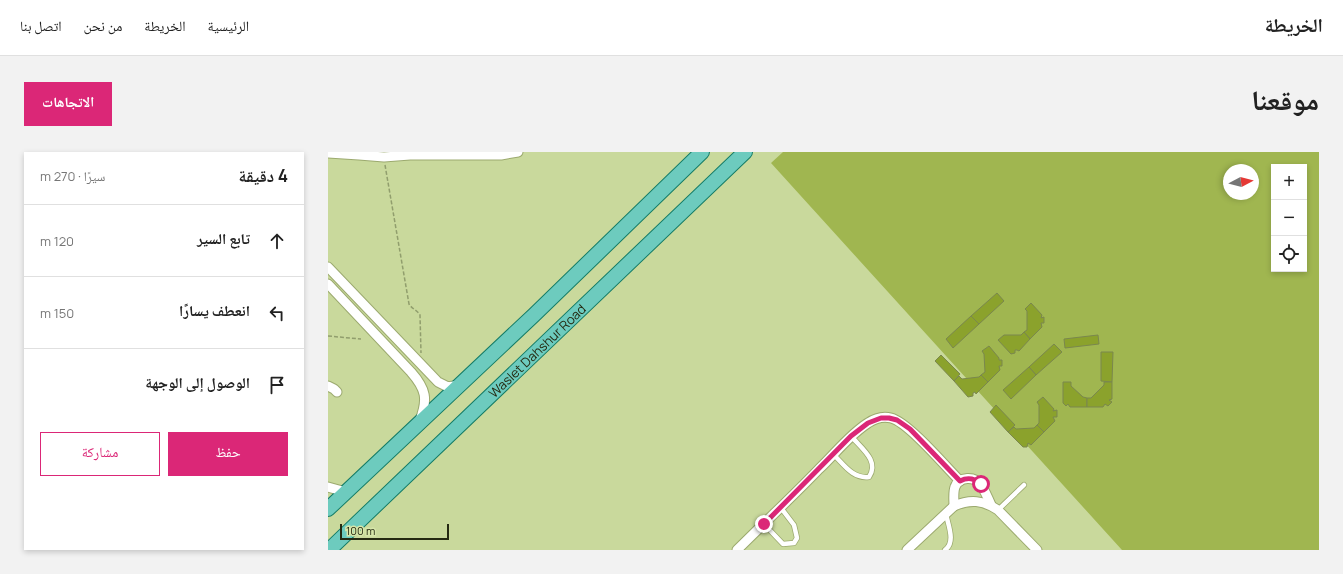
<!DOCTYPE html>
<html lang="ar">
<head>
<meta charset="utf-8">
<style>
	:root { --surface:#fff; --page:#f2f2f2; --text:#222; --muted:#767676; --line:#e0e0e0; --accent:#db2777 }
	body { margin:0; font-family:Manrope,"Noto Naskh Arabic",sans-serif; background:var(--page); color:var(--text); direction:rtl }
	.controls { position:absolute; right:12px; top:12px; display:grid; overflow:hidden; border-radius:0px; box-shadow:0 2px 6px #0003 }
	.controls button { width:36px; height:36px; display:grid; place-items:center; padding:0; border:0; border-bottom:1px solid var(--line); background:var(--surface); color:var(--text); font:20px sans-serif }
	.compass { position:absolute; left:895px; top:12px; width:36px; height:36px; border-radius:50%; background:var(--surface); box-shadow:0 2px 6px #0003; rotate:83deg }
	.scale { position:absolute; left:12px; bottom:10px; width:109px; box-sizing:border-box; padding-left:4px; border:2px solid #252a12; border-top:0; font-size:11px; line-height:14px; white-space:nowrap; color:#252a12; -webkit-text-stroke:3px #d6e6a9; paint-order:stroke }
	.stop { position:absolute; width:12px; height:12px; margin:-9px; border:3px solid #db2777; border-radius:50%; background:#fff }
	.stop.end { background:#db2777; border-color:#fff; box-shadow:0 1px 4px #0008 }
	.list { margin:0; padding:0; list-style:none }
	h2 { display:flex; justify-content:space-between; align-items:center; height:52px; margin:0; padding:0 16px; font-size:17px }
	h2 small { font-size:13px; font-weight:400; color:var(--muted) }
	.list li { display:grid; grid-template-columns:26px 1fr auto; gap:12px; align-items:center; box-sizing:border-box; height:72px; padding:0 16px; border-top:1px solid var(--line) }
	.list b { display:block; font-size:15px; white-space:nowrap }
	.list em { font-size:13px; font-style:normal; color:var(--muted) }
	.actions { display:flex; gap:8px; padding:12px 16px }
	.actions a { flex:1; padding:9px 0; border:1px solid var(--accent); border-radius:0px; text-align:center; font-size:14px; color:var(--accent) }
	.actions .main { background:var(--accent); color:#fff }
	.icon { flex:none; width:22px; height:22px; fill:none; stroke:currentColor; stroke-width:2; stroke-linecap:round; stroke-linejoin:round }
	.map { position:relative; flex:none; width:991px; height:398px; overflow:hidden; direction:ltr; border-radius:0px }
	header { display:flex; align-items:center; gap:24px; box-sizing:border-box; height:56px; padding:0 20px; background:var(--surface); border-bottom:1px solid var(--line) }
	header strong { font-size:19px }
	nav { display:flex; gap:22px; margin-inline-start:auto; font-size:14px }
	.intro { display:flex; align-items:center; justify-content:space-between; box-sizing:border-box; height:96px; padding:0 24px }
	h1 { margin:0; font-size:28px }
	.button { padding:10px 18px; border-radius:0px; background:var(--accent); color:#fff; font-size:14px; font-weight:700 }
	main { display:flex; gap:24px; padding:0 24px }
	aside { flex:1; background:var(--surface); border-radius:0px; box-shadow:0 2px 6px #0003 }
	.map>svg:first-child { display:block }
</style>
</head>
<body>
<header>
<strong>الخريطة</strong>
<nav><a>الرئيسية</a><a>الخريطة</a><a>من نحن</a><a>اتصل بنا</a></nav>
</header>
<div class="intro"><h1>موقعنا</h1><a class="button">الاتجاهات</a></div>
<main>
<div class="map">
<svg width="991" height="398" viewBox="0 0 991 398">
	<rect width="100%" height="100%" fill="#c9d99c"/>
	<path fill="#a0b650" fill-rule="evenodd" d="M455,0H991V398H794L443,11ZM946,15H976V117H946ZM901,18H925V42H901Z"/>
	<g fill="#8ba22c" stroke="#7a874e">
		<polygon points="669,141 676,149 651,172 643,164"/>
		<polygon points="703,151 714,163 713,166 716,165 716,171 713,171 714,175 702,187 696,180 699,178 699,159 697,157"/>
		<polygon points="643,164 651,172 625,196 618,187"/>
		<polygon points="696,180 702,187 691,199 689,198 687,198 687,201 683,202 670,188 676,183 693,183"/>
		<polygon points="770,183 771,192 737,196 736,187"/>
		<polygon points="726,192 734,200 708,223 701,215"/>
		<polygon points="661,194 671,206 671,208 674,208 674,214 671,214 672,218 660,230 653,223 657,220 656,202 654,199"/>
		<polygon points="773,200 785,200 784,230 773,229"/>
		<polygon points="613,203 632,222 626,229 607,209"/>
		<polygon points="701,215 708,223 683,247 675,238"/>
		<polygon points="653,223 660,230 648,242 647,240 645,241 645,244 640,245 626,229 631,224 634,227 651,225"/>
		<polygon points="735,230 743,230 743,234 755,245 759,246 759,255 742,255 740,252 738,254 735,251"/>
		<polygon points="776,230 784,230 784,247 781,248 784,250 780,254 777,252 775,255 759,255 759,246 763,246 776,233"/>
		<polygon points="715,245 726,257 725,259 729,258 729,265 725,265 727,269 716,280 709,273 711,271 711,253 709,250"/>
		<polygon points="668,253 687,273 680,280 662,260"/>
		<polygon points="709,273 716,280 703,293 700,291 699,295 695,295 680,280 686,275 688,277 706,276"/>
	</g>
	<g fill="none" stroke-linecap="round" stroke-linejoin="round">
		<g stroke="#9caa6f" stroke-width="6">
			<g id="service">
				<path d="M506,303C516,313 525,327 541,325C552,309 533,296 523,284"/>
				<polyline points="670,358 696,333"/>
				<polyline points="436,372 455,392 466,391 469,386 466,373 453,356"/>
				<path d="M617,398C628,390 620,373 618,362"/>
			</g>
		</g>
		<g stroke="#9caa6f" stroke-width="11">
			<g id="minor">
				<polyline points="0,1 31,3 56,5 82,3 173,3 190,0"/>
				<polyline points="0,115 110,230 120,235 131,233"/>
				<path d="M0,132L83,220C98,237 100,247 92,268"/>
				<polyline points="0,234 6,237 9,240"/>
				<polyline points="0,335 18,340"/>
				<path d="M626,354C626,348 625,340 627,335C631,324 647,324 653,333C657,339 660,346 663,353"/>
				<path d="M409,398C436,371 464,345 491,317C507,302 521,283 540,271C546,267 555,264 563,266C580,270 618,315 632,329"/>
				<path d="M579,398L626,354C642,347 655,348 670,358L709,398"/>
			</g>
		</g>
		<g stroke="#147c66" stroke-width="16">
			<g id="primary">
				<polyline points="0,357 206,163 374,0"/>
				<path id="s1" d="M1,398L417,0"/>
			</g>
		</g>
		<g stroke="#919e6d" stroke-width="1.5" stroke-dasharray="4 2" stroke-linecap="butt">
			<path d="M57,13L81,152C84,157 89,158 92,163L93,201"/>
			<polyline points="0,184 33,187"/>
		</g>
		<use href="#service" stroke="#fff" stroke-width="4.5"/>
		<use href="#minor" stroke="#fff" stroke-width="9"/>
		<use href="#primary" stroke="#6dcbbe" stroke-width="14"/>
	</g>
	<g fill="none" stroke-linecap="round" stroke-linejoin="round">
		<path stroke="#db2777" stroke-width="5" d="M436,372L523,284L540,271L553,266H561L569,268L582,277L632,329C640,325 646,326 653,332"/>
	</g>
	<g text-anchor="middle" stroke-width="4" stroke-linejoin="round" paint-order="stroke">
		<g font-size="13" fill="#252a12" stroke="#d6e6a9">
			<text dy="5" stroke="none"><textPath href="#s1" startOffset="288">Waslet Dahshur Road</textPath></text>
		</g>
	</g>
</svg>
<div class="controls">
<button>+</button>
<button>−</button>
<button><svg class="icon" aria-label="locate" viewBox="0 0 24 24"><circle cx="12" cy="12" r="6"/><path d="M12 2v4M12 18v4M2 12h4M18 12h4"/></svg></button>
</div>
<svg class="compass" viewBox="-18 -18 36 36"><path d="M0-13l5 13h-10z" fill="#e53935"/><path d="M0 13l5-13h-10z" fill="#767676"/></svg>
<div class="scale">100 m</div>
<div class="stop" style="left:653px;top:332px"></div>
<div class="stop end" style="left:436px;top:372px"></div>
</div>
<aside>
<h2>4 دقيقة<small>سيرًا · 270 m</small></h2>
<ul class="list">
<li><svg class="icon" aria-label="ahead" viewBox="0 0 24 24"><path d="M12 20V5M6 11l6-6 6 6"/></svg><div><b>تابع السير</b></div><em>120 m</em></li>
<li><svg class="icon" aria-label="left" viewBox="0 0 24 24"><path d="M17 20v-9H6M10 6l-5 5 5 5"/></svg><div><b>انعطف يسارًا</b></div><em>150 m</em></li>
<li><svg class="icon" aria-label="arrive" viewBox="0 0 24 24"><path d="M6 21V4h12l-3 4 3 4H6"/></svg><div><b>الوصول إلى الوجهة</b></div></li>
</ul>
<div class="actions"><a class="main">حفظ</a><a>مشاركة</a></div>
</aside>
</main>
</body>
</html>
